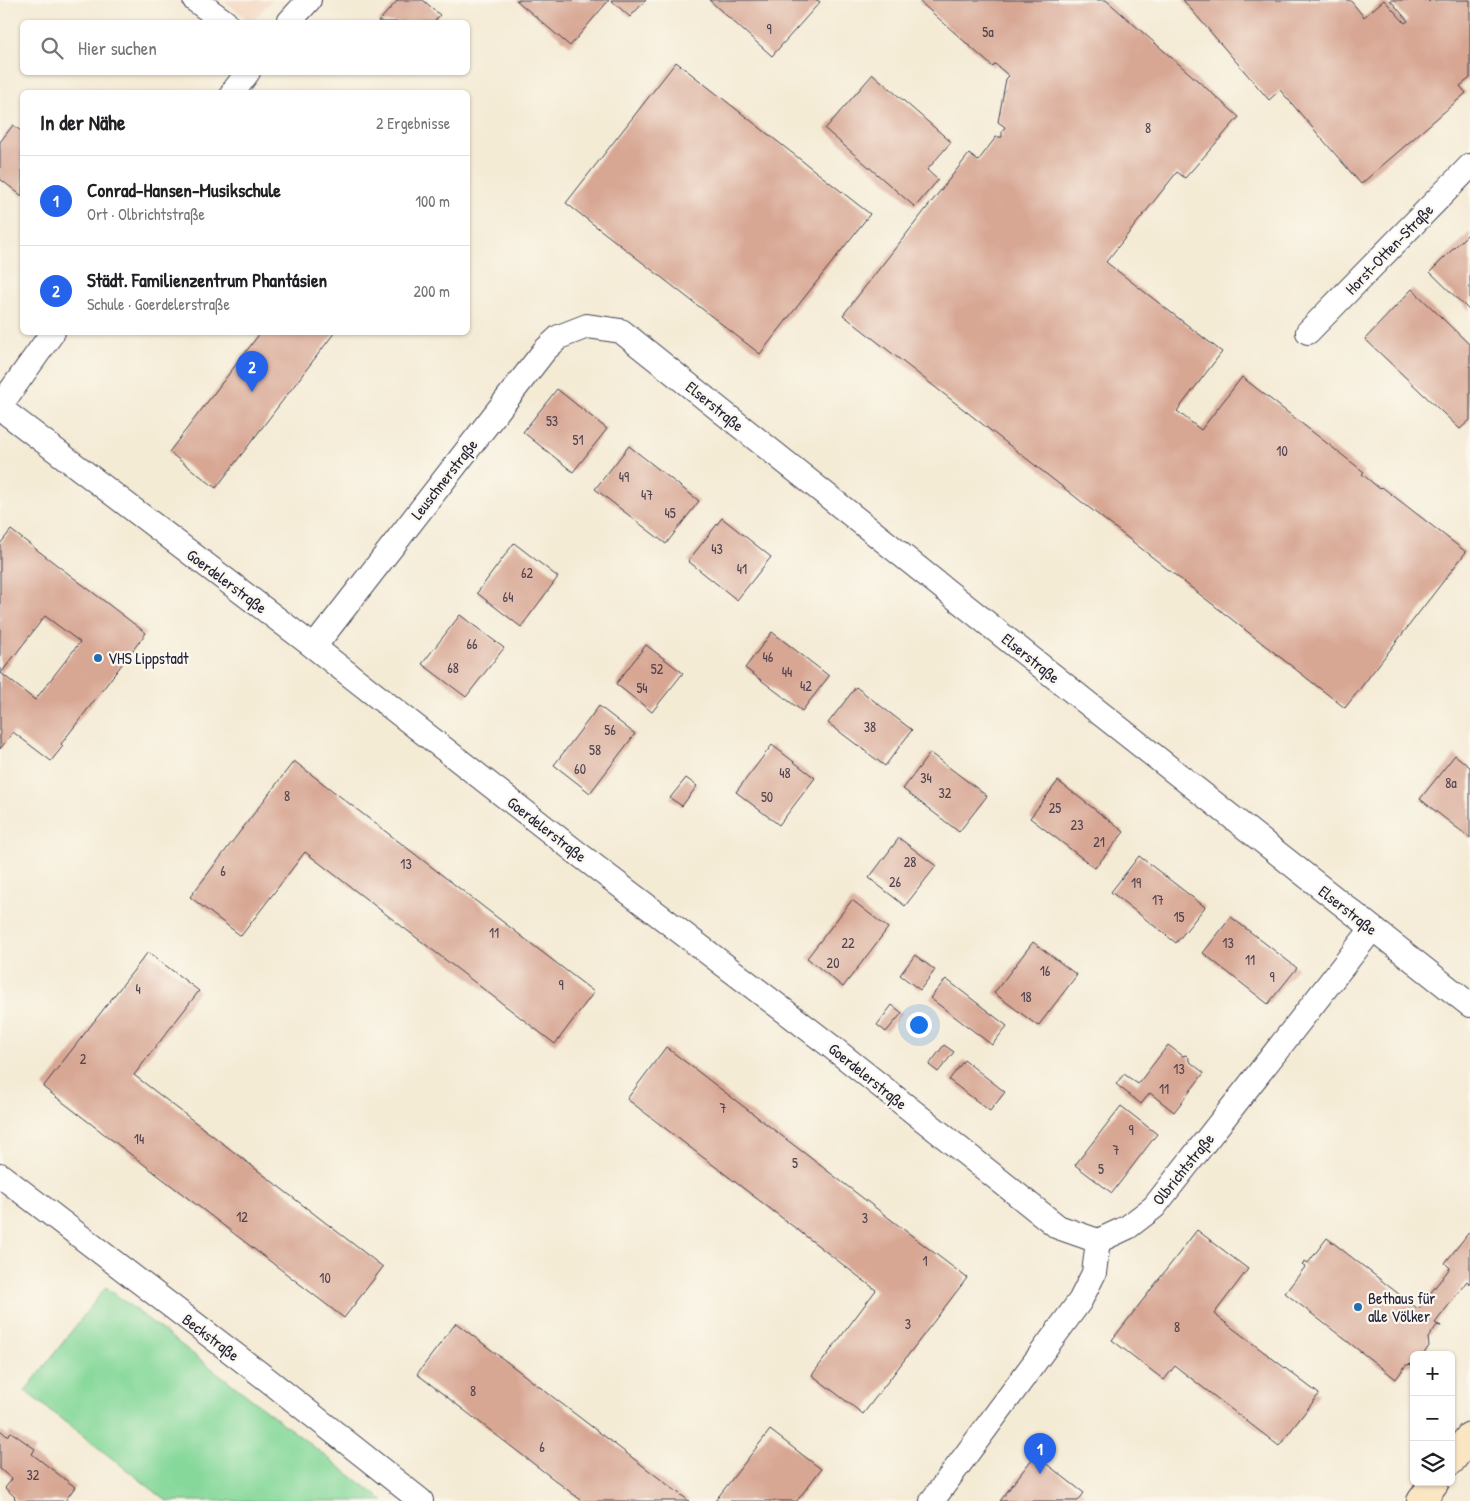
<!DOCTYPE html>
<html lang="de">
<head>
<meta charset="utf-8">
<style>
	:root { --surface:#fff; --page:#f2f2f2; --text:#202124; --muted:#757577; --line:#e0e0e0; --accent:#2563eb }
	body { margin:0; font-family:"Patrick Hand",sans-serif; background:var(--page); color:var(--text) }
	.controls { position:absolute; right:15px; bottom:15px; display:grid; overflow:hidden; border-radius:8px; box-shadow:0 1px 4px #0004 }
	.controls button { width:45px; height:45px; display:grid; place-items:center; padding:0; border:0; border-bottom:1px solid var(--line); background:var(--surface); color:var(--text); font:25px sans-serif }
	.you { position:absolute; left:918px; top:1024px; width:18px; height:18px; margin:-12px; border:4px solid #fff; border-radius:50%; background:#1a73e8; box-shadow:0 0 0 8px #1a73e833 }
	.badge { display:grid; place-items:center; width:32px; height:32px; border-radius:50%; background:var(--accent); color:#fff; font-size:16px; font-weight:700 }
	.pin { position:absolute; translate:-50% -41px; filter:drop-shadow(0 1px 2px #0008) }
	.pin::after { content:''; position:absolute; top:26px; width:18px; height:15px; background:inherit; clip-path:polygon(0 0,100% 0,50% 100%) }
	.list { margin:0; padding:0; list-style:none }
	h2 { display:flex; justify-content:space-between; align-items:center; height:65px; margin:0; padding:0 20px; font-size:21px }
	h2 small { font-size:16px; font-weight:400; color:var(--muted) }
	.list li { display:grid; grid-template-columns:32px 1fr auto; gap:15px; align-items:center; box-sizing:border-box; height:90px; padding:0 20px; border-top:1px solid var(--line) }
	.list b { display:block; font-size:19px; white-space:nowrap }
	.list p { margin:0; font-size:16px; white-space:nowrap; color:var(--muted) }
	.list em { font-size:16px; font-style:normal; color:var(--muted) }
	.icon { flex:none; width:28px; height:28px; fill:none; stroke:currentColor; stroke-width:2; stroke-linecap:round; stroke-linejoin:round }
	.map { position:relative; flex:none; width:1470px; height:1501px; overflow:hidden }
	.search { position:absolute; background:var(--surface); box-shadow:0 1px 4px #0004; left:20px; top:20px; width:450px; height:55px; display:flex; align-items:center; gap:12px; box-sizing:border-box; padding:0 18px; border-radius:8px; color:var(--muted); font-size:19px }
	.panel { position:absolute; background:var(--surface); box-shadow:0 1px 4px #0004; left:20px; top:90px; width:450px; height:245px; border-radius:8px }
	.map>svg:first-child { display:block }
</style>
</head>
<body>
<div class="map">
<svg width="1470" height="1501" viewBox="0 0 1470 1501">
	<rect width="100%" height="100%" fill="#fbf7ec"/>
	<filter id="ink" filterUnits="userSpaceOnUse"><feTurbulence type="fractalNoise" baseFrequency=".02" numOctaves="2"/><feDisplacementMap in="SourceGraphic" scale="10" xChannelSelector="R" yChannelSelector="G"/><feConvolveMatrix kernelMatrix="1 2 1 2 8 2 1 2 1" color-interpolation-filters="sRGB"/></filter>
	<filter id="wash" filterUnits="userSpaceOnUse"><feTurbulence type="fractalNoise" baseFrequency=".0096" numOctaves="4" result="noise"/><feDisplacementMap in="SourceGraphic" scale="20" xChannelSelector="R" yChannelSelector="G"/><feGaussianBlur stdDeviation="1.12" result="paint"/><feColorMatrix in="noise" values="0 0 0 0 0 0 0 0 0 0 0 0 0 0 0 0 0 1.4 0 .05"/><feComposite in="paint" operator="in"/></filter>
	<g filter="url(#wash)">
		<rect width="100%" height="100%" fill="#f4ebd5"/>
		<polygon fill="#f3d4be" points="223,0 272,0 252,22"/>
		<polygon fill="#85d89a" stroke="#547d6a" points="106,1287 384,1501 167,1501 25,1391"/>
		<g id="blocks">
			<g fill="#d8a794" fill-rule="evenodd">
				<polygon points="398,0 423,0 440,15 434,22 378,22"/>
				<polygon points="516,0 609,0 570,46"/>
				<polygon points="611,0 646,0 630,17"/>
				<polygon points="709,0 817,0 820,2 772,56"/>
				<polygon points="918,0 1106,0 1239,117 1185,178 1177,172 1106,262 1222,352 1177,411 1201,430 1242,377 1364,472 1362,474 1380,489 1382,487 1466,552 1345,708 843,315 969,154 978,161 996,137 1002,137 1002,131 1005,127 998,122 1006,79 1009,76 995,64 993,67"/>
				<polygon points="1183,0 1350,0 1364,17 1384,0 1405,23 1408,21 1390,0 1428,0 1429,2 1431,0 1470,0 1470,78 1460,86 1466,93 1361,184 1280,90 1269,100"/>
				<polygon points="676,62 870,214 760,354 566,203"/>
				<polygon points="873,74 951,142 927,170 938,180 915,207 825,129"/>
				<polygon points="13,125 22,132 22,196 0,179 0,142"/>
				<polygon points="1470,232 1470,311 1430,272"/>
				<polygon points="1412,289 1470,345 1470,420 1460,429 1365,339"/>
				<polygon points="261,332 335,332 216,488 169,452"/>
				<polygon points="557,389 607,429 573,472 523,432"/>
				<polygon points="629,446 699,501 666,544 595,489"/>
				<polygon points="722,518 771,557 737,600 688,561"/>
				<path d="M11,530L146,633L61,744L63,746L51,761L13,732L0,749V544ZM45,616L80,642L35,700L1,673Z"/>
				<polygon points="514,543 558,577 521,627 477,593"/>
				<polygon points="460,615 504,648 466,697 422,664"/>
				<polygon points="772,632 829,676 802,711 745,668"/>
				<polygon points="646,645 683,673 652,712 616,684"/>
				<polygon points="856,687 912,730 885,766 828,723"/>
				<polygon points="599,706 635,734 590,793 554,765"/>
				<polygon points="772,745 815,778 779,825 736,792"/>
				<polygon points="930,753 987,796 959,832 903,789"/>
				<polygon points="1455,755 1470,767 1470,838 1420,799"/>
				<polygon points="294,761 594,992 555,1044 305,852 241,936 190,897"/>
				<polygon points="686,778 697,786 682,806 670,798"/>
				<polygon points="1058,781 1124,832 1095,868 1030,818"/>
				<polygon points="899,838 936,866 905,906 869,878"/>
				<polygon points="1139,856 1205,907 1176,943 1111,892"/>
				<polygon points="852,900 888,928 843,987 807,958"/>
				<polygon points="1231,917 1297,968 1268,1004 1203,953"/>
				<polygon points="1033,942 1077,975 1038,1026 994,993"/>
				<polygon points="148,952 199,991 134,1075 383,1267 344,1318 43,1087"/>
				<polygon points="915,955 935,970 920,990 900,975"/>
				<polygon points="946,979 1007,1026 992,1045 930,998"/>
				<polygon points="892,1005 902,1013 886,1032 877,1025"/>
				<polygon points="944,1045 954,1052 938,1072 929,1065"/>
				<polygon points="1168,1045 1183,1056 1186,1055 1189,1058 1189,1061 1204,1073 1174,1112 1150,1093 1141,1104 1116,1084 1124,1074 1138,1084"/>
				<polygon points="666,1047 967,1278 863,1414 812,1375 876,1290 627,1099"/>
				<polygon points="964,1060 1005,1092 990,1111 949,1080"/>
				<polygon points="1121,1106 1157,1134 1112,1193 1075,1165"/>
				<polygon points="1197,1230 1248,1269 1214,1314 1319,1394 1279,1446 1175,1366 1164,1380 1112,1340"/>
				<polygon points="1470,1231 1470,1284 1467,1281 1435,1323 1441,1326 1437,1325 1428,1338 1429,1346 1423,1355 1414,1355 1414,1364 1406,1365 1396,1379 1285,1293 1305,1267 1302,1265 1305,1261 1308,1263 1327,1238 1418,1309 1450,1268 1445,1263"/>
				<polygon points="456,1323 689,1501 582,1501 417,1374"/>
				<polygon points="0,1430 7,1436 11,1432 35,1449 32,1454 75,1487 65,1501 18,1501 14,1498 15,1497 5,1488 12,1479 0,1469"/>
				<polygon points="770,1430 821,1469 797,1501 715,1501"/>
				<polygon points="1035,1455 1084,1493 1078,1501 1000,1501"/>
			</g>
		</g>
	</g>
	<g filter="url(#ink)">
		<use href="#blocks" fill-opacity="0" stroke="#424052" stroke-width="1"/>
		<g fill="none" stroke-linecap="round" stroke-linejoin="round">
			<g stroke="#424052" stroke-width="26">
				<g id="minor">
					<polyline points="195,0 225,22"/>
					<polyline points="289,22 309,0"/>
					<polyline points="233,92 248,72"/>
					<polyline points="1308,332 1470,166"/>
					<polyline points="0,406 53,332"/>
					<polyline points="0,408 314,647 576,852 828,1044 1058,1227 1098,1241"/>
					<polyline points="314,647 545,350 559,337 587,326 621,331 1091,706 1470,1005"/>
					<polyline points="0,1175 268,1380 421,1501"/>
					<polyline points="1098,1241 1128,1227 1154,1207 1372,929"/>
					<polyline points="932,1501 1080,1301 1094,1273 1098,1241"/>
				</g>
			</g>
			<g stroke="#424052" stroke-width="30">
				<g id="secondary">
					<polyline points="1451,1461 1470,1436"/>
					<polyline points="1421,1501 1435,1482"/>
				</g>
			</g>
			<use href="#minor" stroke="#fff" stroke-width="24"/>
			<use href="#secondary" stroke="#fbe6c4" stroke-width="28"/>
		</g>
	</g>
	<g fill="#1f6fb2" stroke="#fbf7ec" stroke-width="2">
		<circle cx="98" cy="658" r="5"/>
		<circle cx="1358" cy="1307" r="5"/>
	</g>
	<g text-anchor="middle" stroke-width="4.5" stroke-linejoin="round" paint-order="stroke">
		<g font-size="14" fill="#504351">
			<text x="769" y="34">9</text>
			<text x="988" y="37">5a</text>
			<text x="1148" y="133">8</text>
			<text x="552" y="426">53</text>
			<text x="578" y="445">51</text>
			<text x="1282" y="456">10</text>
			<text x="624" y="482">49</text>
			<text x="647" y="500">47</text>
			<text x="670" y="518">45</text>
			<text x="717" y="554">43</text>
			<text x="742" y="574">41</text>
			<text x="527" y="578">62</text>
			<text x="508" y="602">64</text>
			<text x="472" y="649">66</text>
			<text x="768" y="662">46</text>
			<text x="453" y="673">68</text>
			<text x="657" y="674">52</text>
			<text x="787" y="677">44</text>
			<text x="806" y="691">42</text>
			<text x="642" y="693">54</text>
			<text x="870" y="732">38</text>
			<text x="610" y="735">56</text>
			<text x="595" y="755">58</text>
			<text x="580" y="774">60</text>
			<text x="785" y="778">48</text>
			<text x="926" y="783">34</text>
			<text x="1451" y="788">8a</text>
			<text x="945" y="798">32</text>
			<text x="287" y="801">8</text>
			<text x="767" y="802">50</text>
			<text x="1055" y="813">25</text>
			<text x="1077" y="830">23</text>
			<text x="1099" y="847">21</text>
			<text x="910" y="867">28</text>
			<text x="406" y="869">13</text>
			<text x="223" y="876">6</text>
			<text x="895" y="887">26</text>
			<text x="1136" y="888">19</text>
			<text x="1158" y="905">17</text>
			<text x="1179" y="922">15</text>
			<text x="494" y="938">11</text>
			<text x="848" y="948">22</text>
			<text x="1228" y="948">13</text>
			<text x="1250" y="965">11</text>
			<text x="833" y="968">20</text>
			<text x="1045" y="976">16</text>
			<text x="1272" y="982">9</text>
			<text x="561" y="990">9</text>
			<text x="138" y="994">4</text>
			<text x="1026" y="1002">18</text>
			<text x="83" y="1064">2</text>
			<text x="1179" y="1074">13</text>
			<text x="1164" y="1094">11</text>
			<text x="723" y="1113">7</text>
			<text x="1131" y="1135">9</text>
			<text x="139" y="1144">14</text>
			<text x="1116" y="1155">7</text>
			<text x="795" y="1168">5</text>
			<text x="1101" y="1174">5</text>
			<text x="242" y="1222">12</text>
			<text x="865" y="1223">3</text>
			<text x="925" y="1266">1</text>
			<text x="325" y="1283">10</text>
			<text x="908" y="1329">3</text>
			<text x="1177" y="1332">8</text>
			<text x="473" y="1396">8</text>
			<text x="542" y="1452">6</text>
			<text x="33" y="1480">32</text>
		</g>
		<g font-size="16" fill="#22223b" stroke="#fbf7ec">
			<text transform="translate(1389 249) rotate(-46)" y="6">Horst-Otten-Straße</text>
			<text transform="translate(715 406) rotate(39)" y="6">Elserstraße</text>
			<text transform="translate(444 479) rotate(-52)" y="6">Leuschnerstraße</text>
			<text transform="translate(227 581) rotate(37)" y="6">Goerdelerstraße</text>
			<text transform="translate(1031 658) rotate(39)" y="6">Elserstraße</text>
			<text transform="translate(547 829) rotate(38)" y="6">Goerdelerstraße</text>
			<text transform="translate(1348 910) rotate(38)" y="6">Elserstraße</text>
			<text transform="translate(868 1076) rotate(39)" y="6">Goerdelerstraße</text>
			<text transform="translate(1183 1169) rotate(-51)" y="6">Olbrichtstraße</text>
			<text transform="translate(211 1337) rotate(37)" y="6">Beckstraße</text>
		</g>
		<g font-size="16" fill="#22223b" stroke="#fbf7ec" text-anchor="start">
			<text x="108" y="664">VHS Lippstadt</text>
			<text x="1368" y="1304">Bethaus für<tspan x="1368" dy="18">alle Völker</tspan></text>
		</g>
	</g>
</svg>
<div class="controls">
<button>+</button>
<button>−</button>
<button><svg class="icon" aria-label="layers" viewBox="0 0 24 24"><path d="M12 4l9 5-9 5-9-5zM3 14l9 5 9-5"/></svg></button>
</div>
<div class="you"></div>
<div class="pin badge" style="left:1040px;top:1474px">1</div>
<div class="pin badge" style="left:252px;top:392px">2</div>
<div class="search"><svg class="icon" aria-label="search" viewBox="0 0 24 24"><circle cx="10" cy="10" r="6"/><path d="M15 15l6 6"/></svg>Hier suchen</div>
<section class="panel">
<h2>In der Nähe<small>2 Ergebnisse</small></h2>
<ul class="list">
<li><span class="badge">1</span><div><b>Conrad-Hansen-Musikschule</b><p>Ort · Olbrichtstraße</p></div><em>100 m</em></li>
<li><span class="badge">2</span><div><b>Städt. Familienzentrum Phantásien</b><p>Schule · Goerdelerstraße</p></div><em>200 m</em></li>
</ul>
</section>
</div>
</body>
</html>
